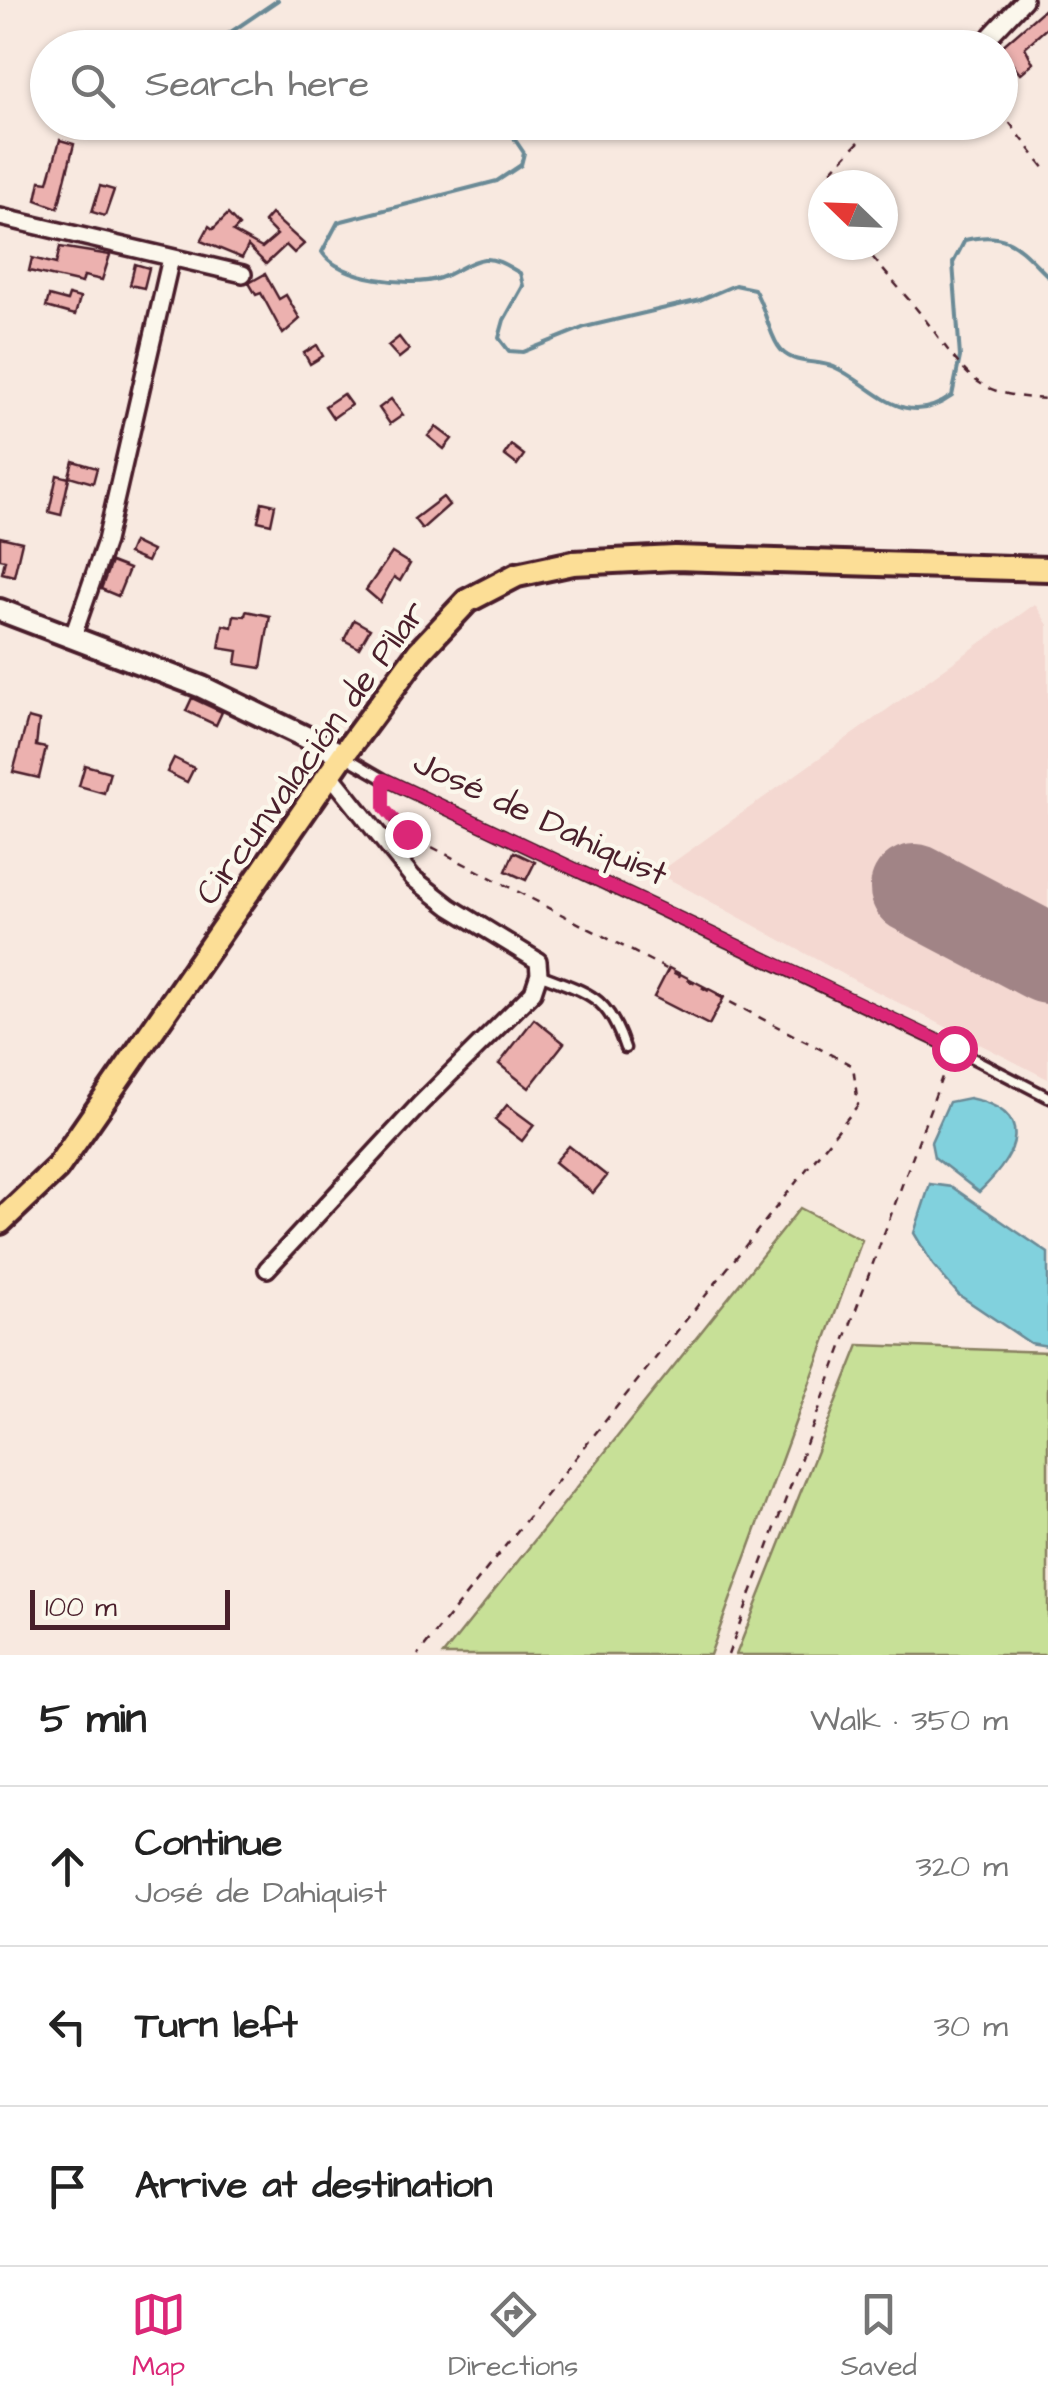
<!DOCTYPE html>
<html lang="en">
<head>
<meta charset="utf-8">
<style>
	:root { --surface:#fff; --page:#f6f6f6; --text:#222; --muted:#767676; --line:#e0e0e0; --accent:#db2777 }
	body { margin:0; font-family:"Architects Daughter",sans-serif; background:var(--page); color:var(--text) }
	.compass { position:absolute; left:808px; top:170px; width:90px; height:90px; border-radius:50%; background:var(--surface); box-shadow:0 2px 8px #0004; rotate:293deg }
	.scale { position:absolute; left:30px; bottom:25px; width:200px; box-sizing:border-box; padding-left:10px; border:5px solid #4a1f2b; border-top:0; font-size:28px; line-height:35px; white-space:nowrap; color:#4a1f2b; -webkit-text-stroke:8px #fbf7ec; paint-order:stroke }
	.stop { position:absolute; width:30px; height:30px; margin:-22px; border:8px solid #db2777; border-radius:50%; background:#fff }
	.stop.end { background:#db2777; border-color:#fff; box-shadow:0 2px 10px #0008 }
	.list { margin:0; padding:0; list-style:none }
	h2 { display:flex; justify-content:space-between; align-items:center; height:130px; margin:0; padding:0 40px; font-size:42px }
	h2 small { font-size:32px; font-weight:400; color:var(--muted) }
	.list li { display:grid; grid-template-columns:65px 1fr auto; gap:30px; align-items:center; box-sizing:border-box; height:160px; padding:0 40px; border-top:2px solid var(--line) }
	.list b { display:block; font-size:38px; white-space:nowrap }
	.list p { margin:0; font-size:32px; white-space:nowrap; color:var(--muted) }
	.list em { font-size:32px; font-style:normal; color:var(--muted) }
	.icon { flex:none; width:55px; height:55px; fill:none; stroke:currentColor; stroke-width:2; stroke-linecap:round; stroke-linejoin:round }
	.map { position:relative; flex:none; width:1048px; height:1655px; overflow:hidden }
	.search { position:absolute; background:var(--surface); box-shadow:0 2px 8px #0004; left:30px; right:30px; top:30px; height:110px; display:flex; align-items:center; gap:25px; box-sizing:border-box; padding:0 35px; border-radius:55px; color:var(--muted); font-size:38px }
	.sheet { height:610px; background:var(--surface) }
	nav { display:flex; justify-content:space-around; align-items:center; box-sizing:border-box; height:140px; border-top:2px solid var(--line); background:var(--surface); font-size:28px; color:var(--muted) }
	nav a { display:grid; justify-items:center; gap:5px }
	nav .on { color:var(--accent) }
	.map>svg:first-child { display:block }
</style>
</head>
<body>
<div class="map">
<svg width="1048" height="1655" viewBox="0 0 1048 1655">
	<rect width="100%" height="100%" fill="#f8e9e0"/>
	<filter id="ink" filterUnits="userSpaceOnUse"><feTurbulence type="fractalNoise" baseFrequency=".01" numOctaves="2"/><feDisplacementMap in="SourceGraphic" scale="20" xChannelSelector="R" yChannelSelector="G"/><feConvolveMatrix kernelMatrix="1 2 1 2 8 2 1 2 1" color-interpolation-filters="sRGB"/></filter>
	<g filter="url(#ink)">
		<polygon fill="#f4d8d1" points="1035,604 1048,625 1048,1079 854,980 658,873"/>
		<g fill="#c7e097" stroke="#888061" stroke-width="2.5">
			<polygon points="800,1208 862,1240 710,1655 443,1655"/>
			<polygon points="859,1345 1048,1352 1048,1655 736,1655"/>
		</g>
		<g fill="#81d1dd" stroke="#6b8a96" stroke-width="2.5">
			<path d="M969,1098C1037,1112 1019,1154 979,1192L934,1157L931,1142L949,1102Z"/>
			<polygon points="930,1184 952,1187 1048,1253 1048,1346 1030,1343 959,1295 933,1265 914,1233"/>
		</g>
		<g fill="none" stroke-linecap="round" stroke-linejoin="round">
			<g stroke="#6b8a96" stroke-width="4">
				<polyline points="219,48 225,36 278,0"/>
				<path d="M503,122L524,153L521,165L497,181L338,222L322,252C338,279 412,288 440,278C455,273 468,261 484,259C497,258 509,267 520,273L523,286L504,320L499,338L509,351L523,352L585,327L700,300L735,285L754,289C765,307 767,328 778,346C790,366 816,359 834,367C873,384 901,432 952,396L960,357L953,263L965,240C1009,230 1018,247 1048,276"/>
			</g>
			<polyline stroke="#a18486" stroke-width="90" points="915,889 1048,959"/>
		</g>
		<g fill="#ecb1af" stroke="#4a1f2b" stroke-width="2.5">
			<polygon points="1048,6 1048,27 1025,47 1033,63 1020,74 1000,48"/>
			<polygon points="60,140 74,144 58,208 36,200 40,181 48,182"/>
			<polygon points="100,186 114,190 105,216 92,212"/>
			<polygon points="228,214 239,226 233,232 262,248 277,235 264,222 271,214 304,244 294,253 286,245 266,264 248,246 242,258 201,241 209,226 213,229"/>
			<polygon points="60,247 110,255 102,280 84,276 82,283 29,271 32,258 56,264"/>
			<polygon points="135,264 149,268 144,288 130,285"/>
			<polygon points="265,274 279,299 286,295 300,319 283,334 261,293 256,295 249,283"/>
			<polygon points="69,295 80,298 75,315 46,307 49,296 67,301"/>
			<polygon points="399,337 409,350 399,358 388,346"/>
			<polygon points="317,345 323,356 310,364 304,353"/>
			<polygon points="343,394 351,405 333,418 325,406"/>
			<polygon points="391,399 403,415 390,424 379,408"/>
			<polygon points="436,427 452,439 444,449 428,436"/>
			<polygon points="511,445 524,455 517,465 504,455"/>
			<polygon points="73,461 97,468 93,483 69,476"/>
			<polygon points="57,475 69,478 61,515 49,512"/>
			<polygon points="443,497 449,505 422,529 414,519"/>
			<polygon points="262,502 275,505 271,524 258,521"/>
			<polygon points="0,537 22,542 14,576 2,573 5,560 0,559"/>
			<polygon points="133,542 152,551 147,562 128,554"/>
			<polygon points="392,553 410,564 400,581 394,577 380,602 366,590"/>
			<polygon points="111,562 129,569 118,596 101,589"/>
			<polygon points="246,611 270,616 261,668 236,664 238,651 219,648 223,625 232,627 234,615 245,616"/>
			<polygon points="354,620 370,629 359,648 344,640"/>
			<polygon points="192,698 222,712 216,725 186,711"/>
			<polygon points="28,718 39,721 36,746 46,748 39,778 13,772"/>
			<polygon points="174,758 194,768 187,782 167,772"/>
			<polygon points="85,765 110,772 104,793 79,786"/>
			<polygon points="514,852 535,862 526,880 506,871"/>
			<polygon points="669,968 724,997 709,1025 654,997"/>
			<polygon points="534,1019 564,1043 529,1088 499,1064"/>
			<polygon points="507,1105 534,1125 522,1141 495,1120"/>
			<polygon points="569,1146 607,1176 593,1193 555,1162"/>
		</g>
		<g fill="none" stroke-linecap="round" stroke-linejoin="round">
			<g stroke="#4a1f2b" stroke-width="15">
				<g id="service">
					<polyline points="346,757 384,779 953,1048 1048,1097"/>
					<path d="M539,974C589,994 607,994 625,1048"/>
				</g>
			</g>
			<g stroke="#4a1f2b" stroke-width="22">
				<g id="minor">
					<polyline points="991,35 1024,0"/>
					<polyline points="0,217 243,274"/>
					<polyline points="73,636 106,541 171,258"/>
					<polyline points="267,1269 420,1104 533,992 539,974 538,961 450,907 413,878 330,774"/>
				</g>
			</g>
			<g stroke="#4a1f2b" stroke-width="28">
				<polyline id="secondary" points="0,610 202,687 343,755"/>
			</g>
			<g stroke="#4a1f2b" stroke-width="30">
				<polyline id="primary" points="0,1222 57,1168 343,755 419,652 467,601 517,575 573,563 675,558 1048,569"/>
			</g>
			<g stroke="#4a1f2b" stroke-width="2.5" stroke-dasharray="8 8" stroke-linecap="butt">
				<polyline points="1000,110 1048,173"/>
				<polyline points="824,185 831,171 878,122"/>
				<path d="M863,245C882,270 904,293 924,318C968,375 970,395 1048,399"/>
				<polyline points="384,791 384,808 407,834 853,1066 858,1105 418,1655"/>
				<polyline points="728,1655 949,1058"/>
			</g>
			<use href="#service" stroke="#fbf7ec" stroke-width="8"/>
			<use href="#minor" stroke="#fbf7ec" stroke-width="15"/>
			<use href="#secondary" stroke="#fbf7ec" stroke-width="20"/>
			<use href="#primary" stroke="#fcde96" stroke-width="22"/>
		</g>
	</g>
	<g fill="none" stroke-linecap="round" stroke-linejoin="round" filter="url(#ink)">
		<polyline stroke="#db2777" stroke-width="12" points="407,834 384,808 384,779 954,1048"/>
	</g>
	<g text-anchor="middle" stroke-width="9" stroke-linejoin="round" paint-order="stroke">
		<g font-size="35" fill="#4a1f2b" stroke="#fbf7ec">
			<text transform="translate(310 752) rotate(-54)" y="12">Circunvalación de Pilar</text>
			<text transform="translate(541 817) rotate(25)" y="12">José de Dahiquist</text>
		</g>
	</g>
</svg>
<svg class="compass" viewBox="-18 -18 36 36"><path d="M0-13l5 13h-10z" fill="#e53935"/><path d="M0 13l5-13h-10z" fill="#767676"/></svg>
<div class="scale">100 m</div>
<div class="stop" style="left:954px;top:1048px"></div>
<div class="stop end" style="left:407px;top:834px"></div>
<div class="search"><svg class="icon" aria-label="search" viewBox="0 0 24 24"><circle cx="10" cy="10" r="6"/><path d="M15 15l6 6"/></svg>Search here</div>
</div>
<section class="sheet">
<h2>5 min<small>Walk · 350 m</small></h2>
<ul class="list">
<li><svg class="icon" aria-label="ahead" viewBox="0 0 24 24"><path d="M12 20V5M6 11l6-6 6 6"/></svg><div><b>Continue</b><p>José de Dahiquist</p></div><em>320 m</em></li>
<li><svg class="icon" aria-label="left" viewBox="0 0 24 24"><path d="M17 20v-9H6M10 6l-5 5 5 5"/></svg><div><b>Turn left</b></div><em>30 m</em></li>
<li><svg class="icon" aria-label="arrive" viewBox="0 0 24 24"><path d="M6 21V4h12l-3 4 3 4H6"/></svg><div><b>Arrive at destination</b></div></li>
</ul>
</section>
<nav>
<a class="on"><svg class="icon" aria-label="map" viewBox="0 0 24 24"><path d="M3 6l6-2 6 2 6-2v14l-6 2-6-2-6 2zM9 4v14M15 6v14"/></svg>Map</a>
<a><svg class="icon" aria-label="directions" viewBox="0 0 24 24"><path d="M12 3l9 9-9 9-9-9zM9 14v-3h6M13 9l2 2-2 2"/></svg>Directions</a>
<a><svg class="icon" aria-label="saved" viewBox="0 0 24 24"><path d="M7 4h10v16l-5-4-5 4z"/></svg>Saved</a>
</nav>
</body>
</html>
